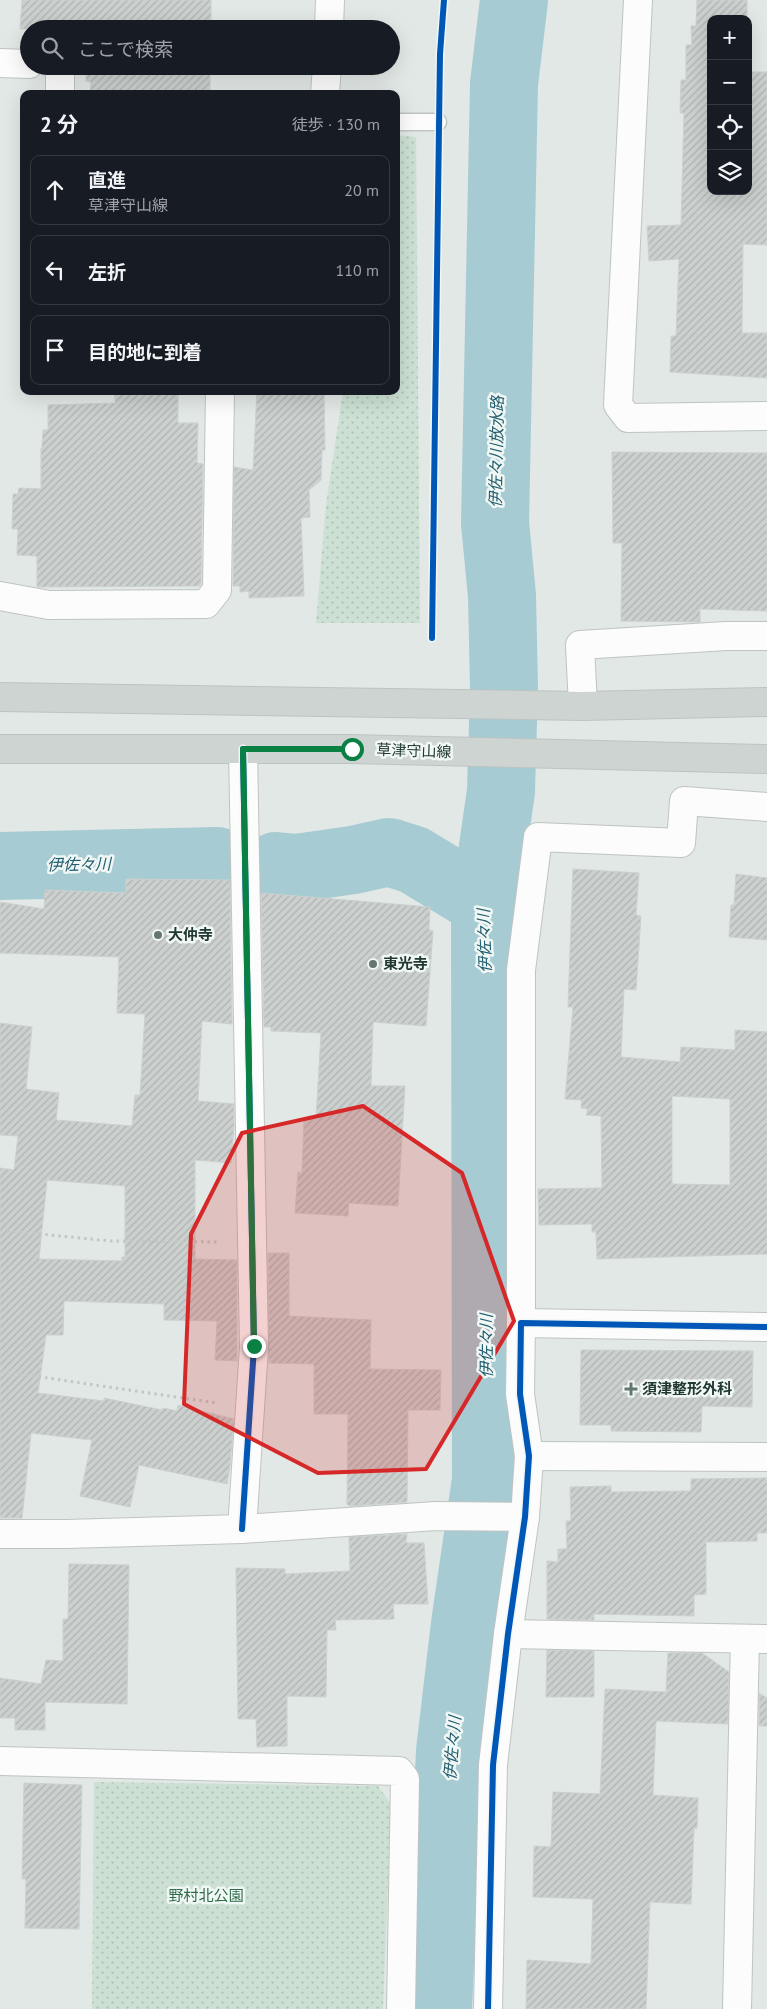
<!DOCTYPE html>
<html lang="ja">
<head>
<meta charset="utf-8">
<style>
	:root { --surface:#171b24; --page:#242831; --text:#f1f3f6; --muted:#9ea1a6; --line:#363941 }
	body { margin:0; font-family:"PT Sans","Noto Sans JP",sans-serif; background:var(--page); color:var(--text) }
	.controls { position:absolute; right:15px; top:15px; display:grid; overflow:hidden; border-radius:10px; box-shadow:0 5px 20px #0002 }
	.controls button { width:45px; height:45px; display:grid; place-items:center; padding:0; border:0; border-bottom:1px solid var(--line); background:var(--surface); color:var(--text); font:25px sans-serif }
	.stop { position:absolute; width:15px; height:15px; margin:-11px; border:4px solid #0b8043; border-radius:50%; background:#fff }
	.stop.end { background:#0b8043; border-color:#fff; box-shadow:0 1px 5px #0008 }
	.list { margin:0; padding:0; list-style:none }
	h2 { display:flex; justify-content:space-between; align-items:center; height:65px; margin:0; padding:0 20px; font-size:21px }
	h2 small { font-size:16px; font-weight:400; color:var(--muted) }
	.list li { display:grid; grid-template-columns:32px 1fr auto; gap:15px; align-items:center; box-sizing:border-box; height:70px; margin:0 10px 10px; padding:0 10px; border:1px solid var(--line); border-radius:10px }
	.list b { display:block; font-size:19px; white-space:nowrap }
	.list p { margin:0; font-size:16px; white-space:nowrap; color:var(--muted) }
	.list em { font-size:16px; font-style:normal; color:var(--muted) }
	.icon { flex:none; width:28px; height:28px; fill:none; stroke:currentColor; stroke-width:2; stroke-linecap:round; stroke-linejoin:round }
	.map { position:relative; flex:none; width:767px; height:2009px; overflow:hidden }
	.search { position:absolute; background:var(--surface); box-shadow:0 5px 20px #0002; left:20px; top:20px; width:380px; height:55px; display:flex; align-items:center; gap:12px; box-sizing:border-box; padding:0 18px; border-radius:28px; color:var(--muted); font-size:19px }
	.panel { position:absolute; background:var(--surface); box-shadow:0 5px 20px #0002; left:20px; top:90px; width:380px; height:305px; border-radius:10px }
	.map>svg:first-child { display:block }
</style>
</head>
<body>
<div class="map">
<svg width="767" height="2009" viewBox="0 0 767 2009">
	<defs>
		<pattern id="park-dots" width="8" height="8" patternUnits="userSpaceOnUse" patternTransform="scale(1.25)"><rect width="8" height="8" fill="#cce0d3"/><path d="M2 2h.1M6 6h.1" fill="none" stroke="#afc1b6" stroke-width="1.8" stroke-linecap="round"/></pattern>
		<pattern id="building-hatch" width="6" height="6" patternUnits="userSpaceOnUse" patternTransform="scale(1.25)"><rect width="6" height="6" fill="#ccd1cf"/><path d="M-1 1l2-2M0 6l6-6M5 7l2-2" fill="none" stroke="#afb4b2"/></pattern>
	</defs>
	<rect width="100%" height="100%" fill="#e2e8e5"/>
	<g fill="url(#park-dots)">
		<polygon points="396,135 416,137 420,623 316,623 326,505 343,391 396,391"/>
		<polygon points="94,1782 378,1786 391,1804 383,2009 92,2009"/>
	</g>
	<g fill="none" stroke-linecap="round" stroke-linejoin="round">
		<g stroke="#a6cbd3" stroke-width="68">
			<polyline points="0,866 217,861"/>
			<polyline points="276,866 297,868 353,860 389,852 414,860 485,903"/>
			<polyline points="438,2009 450,1751 465,1624 486,1480 485,903 501,791 504,687 502,596 495,523 504,84 514,0"/>
		</g>
	</g>
	<g fill="url(#building-hatch)" stroke="#cbd1ce" fill-rule="evenodd">
		<polygon points="22,0 211,0 211,29 20,29"/>
		<polygon points="697,0 747,0 747,19 711,19 711,191 748,191 748,46 749,72 767,72 767,245 743,244 742,333 767,333 767,378 670,372 671,336 676,336 679,259 649,261 647,226 681,225 684,113 680,113 681,80 686,80 686,45 692,45 691,26 696,26"/>
		<polygon points="87,66 210,66 210,94 90,94 91,82 86,81"/>
		<polygon points="122,391 178,391 178,423 198,423 197,463 203,464 201,584 200,586 37,587 37,556 17,555 18,529 12,529 13,494 18,494 19,488 41,489 41,448 42,448 43,430 48,430 48,405 115,403 115,394 122,394"/>
		<polygon points="257,391 324,391 325,450 322,450 321,480 309,490 310,517 301,518 304,596 249,598 249,591 240,592 240,586 233,586 234,467 253,470"/>
		<polygon points="612,452 767,453 767,611 700,609 700,622 621,621 622,543 613,543"/>
		<path d="M573,869L639,873L636,915L641,916L636,990L624,989L621,1057L680,1062L681,1047L735,1050V1030L767,1032V1254L597,1259L596,1232H592V1224L539,1225L538,1189L602,1188L601,1116L586,1115L588,1109L581,1108L582,1100L565,1099L573,1007H568ZM672,1096L730,1099V1185L672,1184Z"/>
		<polygon points="736,874 767,878 767,940 729,937 731,905 734,905"/>
		<path d="M126,879L230,880L232,1024L202,1021L198,1101L234,1104V1127L231,1163L195,1160V1259L237,1260V1361L215,1360L217,1321L164,1320V1304L64,1301L63,1335H46L38,1393L104,1401V1398L162,1410L163,1408L177,1411L178,1405L234,1419L230,1466L227,1484L139,1465L130,1507L80,1496L92,1440L31,1433L22,1518H0V1168L14,1170L18,1136L0,1135V1023L32,1027L26,1089L59,1093L56,1120L132,1126L135,1095H140L145,1014L117,1013L119,957L0,953V902L44,909L45,890L126,893ZM47,1180L125,1186V1257H122V1261L39,1259Z"/>
		<polygon points="261,893 430,907 429,930 433,931 426,1026 373,1022 371,1086 405,1086 398,1206 349,1203 348,1216 295,1213 298,1172 302,1173 304,1119 316,1119 321,1033 271,1031 271,1027 264,1027"/>
		<polygon points="268,1253 289,1253 289,1316 371,1320 370,1369 441,1370 440,1410 408,1410 407,1502 349,1506 347,1504 348,1414 314,1414 314,1364 269,1363"/>
		<polygon points="581,1350 753,1351 752,1407 702,1406 701,1432 611,1431 611,1425 580,1425"/>
		<polygon points="767,1478 767,1533 757,1533 757,1541 706,1542 706,1594 694,1595 694,1616 594,1614 594,1620 547,1619 547,1561 558,1562 558,1549 567,1549 566,1521 571,1521 570,1487 611,1486 611,1492 691,1491 691,1479"/>
		<polygon points="407,1534 406,1543 424,1543 428,1604 393,1604 394,1619 335,1620 336,1630 327,1630 326,1697 287,1696 287,1746 257,1747 256,1719 238,1719 236,1568 285,1569 285,1574 350,1571 349,1537"/>
		<polygon points="69,1564 129,1565 127,1704 45,1702 45,1730 15,1730 15,1718 0,1718 0,1678 41,1684 46,1660 63,1661 63,1619 68,1619"/>
		<polygon points="547,1650 594,1651 594,1697 546,1697"/>
		<polygon points="668,1653 702,1653 729,1672 728,1724 656,1721 653,1795 698,1798 697,1828 694,1828 691,1904 650,1902 646,2009 526,2009 527,1960 591,1964 593,1899 533,1897 534,1846 551,1847 553,1792 600,1794 605,1689 666,1692"/>
		<polygon points="759,1693 767,1698 767,1726 759,1726"/>
		<polygon points="24,1783 82,1785 79,1929 25,1928 26,1879 22,1879"/>
	</g>
	<g fill="none" stroke-linecap="round" stroke-linejoin="round">
		<g stroke="#bfc4c2" stroke-width="19">
			<polyline id="service" points="396,122 438,122"/>
		</g>
		<g stroke="#bfc4c2" stroke-width="30">
			<g id="minor">
				<polyline points="638,0 618,405 628,418 767,416"/>
				<polyline points="329,29 330,0"/>
				<polyline points="0,63 29,64"/>
				<polyline points="58,66 60,69 60,94"/>
				<polyline points="325,94 327,66"/>
				<polyline points="0,596 49,605 206,604 217,590 220,391"/>
				<polyline points="583,706 580,645 726,636 767,636"/>
				<polyline points="521,1323 521,970 538,837 681,843 684,801 767,807"/>
				<polyline points="529,1456 767,1457"/>
				<polyline points="242,1529 254,1347 243,749"/>
				<polyline points="0,1534 66,1534 242,1529 436,1516 525,1517"/>
				<polyline points="508,1634 767,1639"/>
				<polyline points="0,1761 399,1771 405,1779 401,2009"/>
				<polyline points="488,2009 493,1765 508,1634 525,1517 529,1456 520,1394 521,1323 767,1327"/>
				<polyline points="737,2009 745,1639"/>
			</g>
		</g>
		<g stroke="#bcc4c1" stroke-width="30">
			<g id="primary">
				<polyline points="0,697 583,706 767,702"/>
				<polyline points="0,749 352,749 767,759"/>
			</g>
		</g>
		<g stroke="#bfc8c4" stroke-width="3" stroke-dasharray="2.5 4" stroke-linecap="butt">
			<polyline points="0,1230 110,1241 219,1242"/>
			<polyline points="0,1371 217,1403"/>
		</g>
		<use href="#service" stroke="#fbfcfb" stroke-width="16"/>
		<use href="#minor" stroke="#fbfcfb" stroke-width="28"/>
		<use href="#primary" stroke="#ced4d2" stroke-width="28"/>
		<g stroke="#f0f7f4" stroke-width="9">
			<g id="cycleway">
				<polyline points="432,638 440,54 444,0"/>
				<polyline points="242,1529 254,1347 243,749"/>
				<polyline points="488,2009 493,1765 508,1634 525,1517 529,1456 520,1394 521,1323 767,1327"/>
			</g>
		</g>
		<use href="#cycleway" stroke="#0057b8" stroke-width="6"/>
	</g>
	<g fill="none" stroke-linecap="round" stroke-linejoin="round">
		<polyline stroke="#0b8043" stroke-width="6" points="254,1346 243,749 352,749"/>
	</g>
	<path fill="#d62828" fill-opacity="0.2" stroke="#d62828" stroke-width="4" stroke-linejoin="round" d="M363,1106L462,1173L514,1321L426,1469L318,1473L184,1404L191,1234L242,1133Z"/>
	<g fill="#657671" stroke="#f0f7f4" stroke-width="2">
		<circle cx="158" cy="935" r="5"/>
		<circle cx="373" cy="964" r="5"/>
		<path d="M628.5 1381.5h5v5h5v5h-5v5h-5v-5h-5v-5h5z"/>
	</g>
	<g text-anchor="middle" stroke-width="5" stroke-linejoin="round" paint-order="stroke">
		<g font-size="15" fill="#223833" stroke="#f0f7f4">
			<text transform="translate(414 751) rotate(2)" y="5">草津守山線</text>
		</g>
		<g font-size="15" font-weight="bold" fill="#223833" stroke="#f0f7f4" text-anchor="start">
			<text x="168" y="940">大仲寺</text>
			<text x="383" y="969">東光寺</text>
			<text x="642" y="1394">須津整形外科</text>
		</g>
		<g font-size="15" fill="#2f6c4a" stroke="#f0f7f4">
			<text x="206" y="1901">野村北公園</text>
		</g>
		<g font-size="16" font-style="italic" fill="#215e6f" stroke="#f0f7f4">
			<text transform="translate(496 452) rotate(-89)" y="6">伊佐々川放水路</text>
			<text transform="translate(79 864) rotate(-1)" y="6">伊佐々川</text>
			<text transform="translate(484 941) rotate(-92)" y="6">伊佐々川</text>
			<text transform="translate(486 1346) rotate(-90)" y="6">伊佐々川</text>
			<text transform="translate(452 1748) rotate(-85)" y="6">伊佐々川</text>
		</g>
	</g>
</svg>
<div class="controls">
<button>+</button>
<button>−</button>
<button><svg class="icon" aria-label="locate" viewBox="0 0 24 24"><circle cx="12" cy="12" r="6"/><path d="M12 2v4M12 18v4M2 12h4M18 12h4"/></svg></button>
<button><svg class="icon" aria-label="layers" viewBox="0 0 24 24"><path d="M12 4l9 5-9 5-9-5zM3 14l9 5 9-5"/></svg></button>
</div>
<div class="stop" style="left:352px;top:749px"></div>
<div class="stop end" style="left:254px;top:1346px"></div>
<div class="search"><svg class="icon" aria-label="search" viewBox="0 0 24 24"><circle cx="10" cy="10" r="6"/><path d="M15 15l6 6"/></svg>ここで検索</div>
<section class="panel">
<h2>2 分<small>徒歩 · 130 m</small></h2>
<ul class="list">
<li><svg class="icon" aria-label="ahead" viewBox="0 0 24 24"><path d="M12 20V5M6 11l6-6 6 6"/></svg><div><b>直進</b><p>草津守山線</p></div><em>20 m</em></li>
<li><svg class="icon" aria-label="left" viewBox="0 0 24 24"><path d="M17 20v-9H6M10 6l-5 5 5 5"/></svg><div><b>左折</b></div><em>110 m</em></li>
<li><svg class="icon" aria-label="arrive" viewBox="0 0 24 24"><path d="M6 21V4h12l-3 4 3 4H6"/></svg><div><b>目的地に到着</b></div></li>
</ul>
</section>
</div>
</body>
</html>
